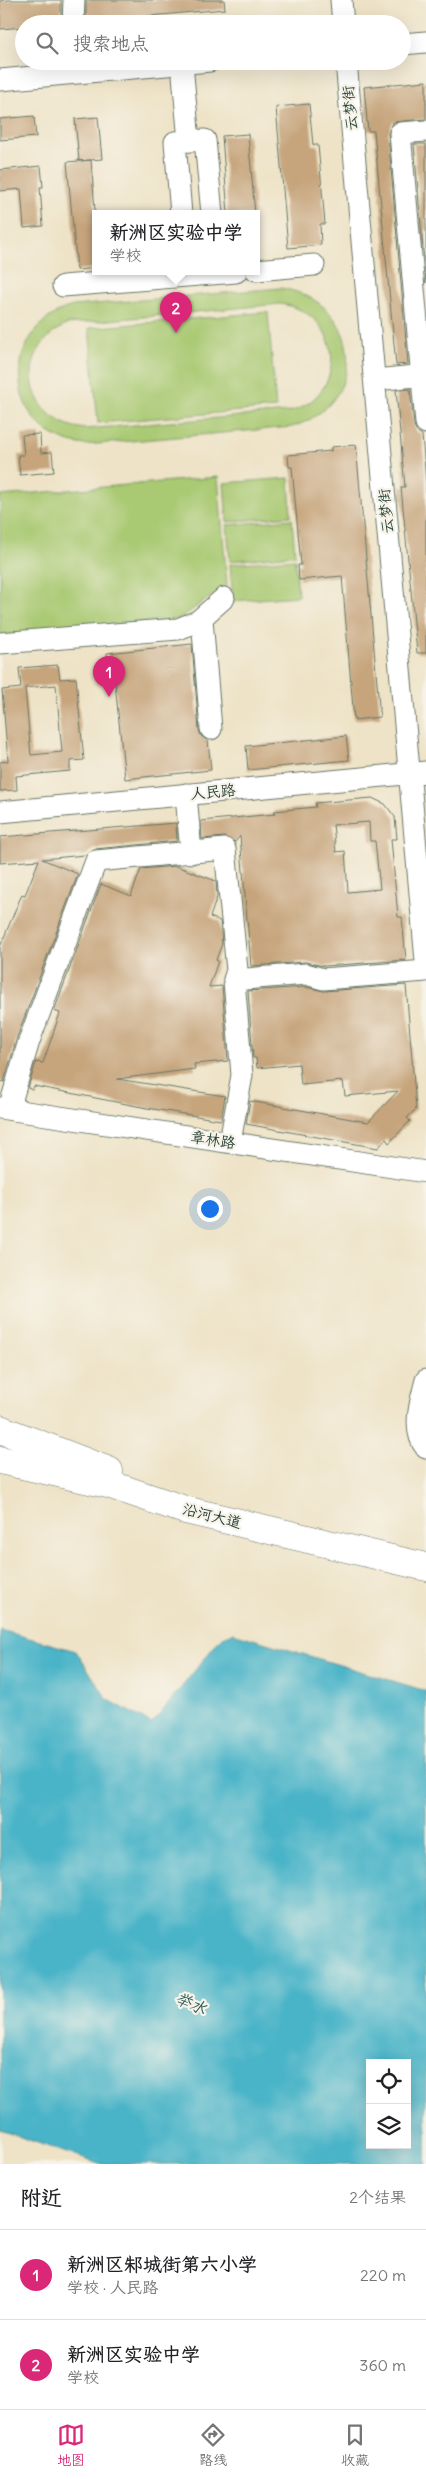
<!DOCTYPE html>
<html lang="zh">
<head>
<meta charset="utf-8">
<style>
	:root { --surface:#fff; --page:#f2f2f2; --text:#202124; --muted:#757577; --line:#e0e0e0; --accent:#db2777 }
	body { margin:0; font-family:Delius,"LXGW WenKai TC",sans-serif; background:var(--page); color:var(--text) }
	.controls { position:absolute; right:15px; bottom:15px; display:grid; overflow:hidden; border-radius:0px; box-shadow:0 5px 20px #0002 }
	.controls button { width:45px; height:45px; display:grid; place-items:center; padding:0; border:0; border-bottom:1px solid var(--line); background:var(--surface); color:var(--text); font:25px sans-serif }
	.you { position:absolute; left:209px; top:1208px; width:18px; height:18px; margin:-12px; border:4px solid #fff; border-radius:50%; background:#1a73e8; box-shadow:0 0 0 8px #1a73e833 }
	.badge { display:grid; place-items:center; width:32px; height:32px; border-radius:50%; background:var(--accent); color:#fff; font-size:16px; font-weight:700 }
	.pin { position:absolute; translate:-50% -41px; filter:drop-shadow(0 1px 2px #0008) }
	.pin::after { content:''; position:absolute; top:26px; width:18px; height:15px; background:inherit; clip-path:polygon(0 0,100% 0,50% 100%) }
	.popup { position:absolute; left:92px; top:210px; width:168px; height:65px; box-sizing:border-box; display:grid; place-content:center; border-radius:0px; background:var(--surface); filter:drop-shadow(0 1px 4px #0005); font-size:16px; white-space:nowrap; color:var(--muted) }
	.popup b { font-size:19px; color:var(--text) }
	.popup::after { content:''; position:absolute; left:50%; top:100%; margin-left:-10px; border:10px solid transparent; border-top-color:var(--surface) }
	.list { margin:0; padding:0; list-style:none }
	h2 { display:flex; justify-content:space-between; align-items:center; height:65px; margin:0; padding:0 20px; font-size:21px }
	h2 small { font-size:16px; font-weight:400; color:var(--muted) }
	.list li { display:grid; grid-template-columns:32px 1fr auto; gap:15px; align-items:center; box-sizing:border-box; height:90px; padding:0 20px; border-top:1px solid var(--line) }
	.list b { display:block; font-size:19px; white-space:nowrap }
	.list p { margin:0; font-size:16px; white-space:nowrap; color:var(--muted) }
	.list em { font-size:16px; font-style:normal; color:var(--muted) }
	.icon { flex:none; width:28px; height:28px; fill:none; stroke:currentColor; stroke-width:2; stroke-linecap:round; stroke-linejoin:round }
	.map { position:relative; flex:none; width:426px; height:2164px; overflow:hidden }
	.search { position:absolute; background:var(--surface); box-shadow:0 5px 20px #0002; left:15px; right:15px; top:15px; height:55px; display:flex; align-items:center; gap:12px; box-sizing:border-box; padding:0 18px; border-radius:28px; color:var(--muted); font-size:19px }
	.sheet { height:245px; background:var(--surface) }
	nav { display:flex; justify-content:space-around; align-items:center; box-sizing:border-box; height:70px; border-top:1px solid var(--line); background:var(--surface); font-size:14px; color:var(--muted) }
	nav a { display:grid; justify-items:center; gap:2px }
	nav .on { color:var(--accent) }
	.map>svg:first-child { display:block }
</style>
</head>
<body>
<div class="map">
<svg width="426" height="2164" viewBox="0 0 426 2164">
	<rect width="100%" height="100%" fill="#f7f3e8"/>
	<filter id="ink" filterUnits="userSpaceOnUse"><feTurbulence type="fractalNoise" baseFrequency=".02" numOctaves="2"/><feDisplacementMap in="SourceGraphic" scale="10" xChannelSelector="R" yChannelSelector="G"/><feConvolveMatrix kernelMatrix="1 2 1 2 8 2 1 2 1" color-interpolation-filters="sRGB"/></filter>
	<filter id="wash" filterUnits="userSpaceOnUse"><feTurbulence type="fractalNoise" baseFrequency=".0096" numOctaves="4" result="noise"/><feDisplacementMap in="SourceGraphic" scale="20" xChannelSelector="R" yChannelSelector="G"/><feGaussianBlur stdDeviation="1.12" result="paint"/><feColorMatrix in="noise" values="0 0 0 0 0 0 0 0 0 0 0 0 0 0 0 0 0 1.4 0 .05"/><feComposite in="paint" operator="in"/></filter>
	<g filter="url(#wash)">
		<rect width="100%" height="100%" fill="#eee3c7"/>
		<g fill="#a9c972" stroke="#648353" fill-rule="evenodd">
			<path d="M280,288C363,300 372,402 292,427L85,445C0,435 0,327 73,306ZM280,304C343,312 351,394 289,412L86,429C25,423 11,350 68,324Z"/>
			<polygon points="268,312 276,408 98,423 89,328"/>
			<polygon points="218,477 227,585 179,619 0,635 0,496"/>
			<polygon points="289,478 291,516 227,522 224,483"/>
			<polygon points="292,519 295,555 230,561 227,525"/>
			<polygon points="295,559 298,596 233,601 230,564"/>
		</g>
		<path fill="#4ab4c8" stroke="#34787e" fill-rule="evenodd" d="M0,1630L76,1651L107,1699L152,1724L221,1638L233,1633L426,1691V2164H99L0,2130ZM370,2063H407V2145H370Z"/>
		<g id="blocks">
			<g fill="#c6a47b" fill-rule="evenodd">
				<polygon points="7,0 61,0 61,24 24,24 24,27 0,29 0,1"/>
				<polygon points="86,0 224,0 225,9 86,22"/>
				<polygon points="426,81 426,119 393,122 388,134 408,364 396,365 374,131 368,131 364,87"/>
				<polygon points="309,104 313,145 318,145 325,224 320,224 321,245 288,248 276,107"/>
				<polygon points="34,116 36,137 0,140 0,119"/>
				<polygon points="98,117 102,159 79,161 75,119"/>
				<polygon points="248,134 255,214 228,214 222,136"/>
				<polygon points="414,144 426,144 426,283"/>
				<polygon points="91,160 96,223 96,268 77,270 67,162"/>
				<polygon points="41,166 43,187 40,187 43,226 24,228 21,189 0,191 0,170"/>
				<polygon points="410,389 414,425 416,431 422,435 426,482 426,653 417,653 401,487 405,487 396,390"/>
				<polygon points="40,434 41,453 52,452 54,472 20,475 18,455 24,455 22,435"/>
				<polygon points="356,445 380,717 354,720 342,576 299,580 298,565 301,565 292,467 289,467 288,455 331,451 331,447"/>
				<polygon points="192,644 199,730 201,736 208,741 211,770 125,779 114,674 109,674 107,653"/>
				<path d="M58,665L60,679L76,678L84,760L70,761V771L16,776L17,790L0,791V762L8,761L2,690L21,688L19,668ZM56,685L62,752L31,755L25,688Z"/>
				<polygon points="346,736 349,760 248,770 246,746"/>
				<path d="M372,798L385,804L395,817L397,839H391L398,917H402L406,960L324,966L305,962L251,966L240,836L235,842L224,837L202,839L201,821L275,814L274,811L316,807L315,803ZM369,822L370,841H375L380,889L348,892L345,851L336,852L333,825Z"/>
				<polygon points="176,823 177,841 95,849 85,855 42,859 78,874 17,1037 4,1082 0,1081 0,947 22,894 25,895 39,860 0,863 0,837"/>
				<polygon points="176,866 216,881 217,897 210,917 220,921 222,944 216,960 218,961 209,987 222,986 228,1061 194,1064 195,1069 117,1079 225,1096 221,1120 147,1108 34,1086 32,1090 28,1088 36,1062 43,1063 60,1013 54,1011 101,884 131,896 141,869"/>
				<polygon points="406,985 416,1109 407,1118 410,1121 389,1143 386,1139 378,1148 246,1124 250,1101 368,1122 398,1091 345,1096 343,1081 301,1085 299,1064 257,1068 256,1058 253,1058 248,991 305,987 324,991"/>
			</g>
		</g>
	</g>
	<g filter="url(#ink)">
		<use href="#blocks" fill-opacity="0" stroke="#677767" stroke-width="1"/>
		<g fill="none" stroke-linecap="round" stroke-linejoin="round">
			<g stroke="#677767" stroke-width="23">
				<g id="minor">
					<polyline points="341,0 343,24"/>
					<polyline points="73,24 74,0"/>
					<polyline points="402,44 426,42"/>
					<polyline points="346,61 426,961"/>
					<polyline points="182,64 189,141"/>
					<polyline points="0,80 210,61"/>
					<polyline points="426,131 400,133 426,423"/>
					<polyline points="181,214 175,142 205,140 212,214"/>
					<polyline points="256,270 314,265"/>
					<polyline points="63,286 236,272"/>
					<polyline points="375,380 426,375"/>
					<polyline points="202,619 211,729"/>
					<polyline points="0,643 178,629 198,621 224,598"/>
					<polyline points="186,794 191,853"/>
					<polyline points="0,812 426,772"/>
					<polyline points="0,1108 426,1172"/>
					<polyline points="9,1109 29,1041 96,861 225,849 237,970 234,980"/>
					<polyline points="230,1142 242,1075 234,980 306,974 323,979 426,971"/>
					<path d="M426,1380C421,1400 411,1430 426,1448"/>
				</g>
			</g>
			<g stroke="#677767" stroke-width="29">
				<g id="major">
					<polyline points="0,1429 109,1471"/>
					<polyline points="0,1460 108,1484 185,1510 426,1567"/>
				</g>
			</g>
			<use href="#minor" stroke="#fff" stroke-width="21"/>
			<use href="#major" stroke="#fff" stroke-width="28"/>
		</g>
	</g>
	<g text-anchor="middle" stroke-width="4.5" stroke-linejoin="round" paint-order="stroke">
		<g font-size="15" fill="#1f3d34" stroke="#f7f3e8">
			<text transform="translate(350 108) rotate(-95)" y="5">云梦街</text>
			<text transform="translate(386 511) rotate(-95)" y="5">云梦街</text>
			<text transform="translate(213 792) rotate(-5)" y="5">人民路</text>
			<text transform="translate(213 1140) rotate(9)" y="5">章林路</text>
			<text transform="translate(212 1516) rotate(14)" y="5">沿河大道</text>
		</g>
		<g font-size="16" font-style="italic" fill="#2a5b59" stroke="#f7f3e8">
			<text transform="translate(191 2003) rotate(23)" y="6">举水</text>
		</g>
	</g>
</svg>
<div class="controls">
<button><svg class="icon" aria-label="locate" viewBox="0 0 24 24"><circle cx="12" cy="12" r="6"/><path d="M12 2v4M12 18v4M2 12h4M18 12h4"/></svg></button>
<button><svg class="icon" aria-label="layers" viewBox="0 0 24 24"><path d="M12 4l9 5-9 5-9-5zM3 14l9 5 9-5"/></svg></button>
</div>
<div class="you"></div>
<div class="pin badge" style="left:109px;top:697px">1</div>
<div class="pin badge" style="left:176px;top:333px">2</div>
<div class="popup"><b>新洲区实验中学</b>学校</div>
<div class="search"><svg class="icon" aria-label="search" viewBox="0 0 24 24"><circle cx="10" cy="10" r="6"/><path d="M15 15l6 6"/></svg>搜索地点</div>
</div>
<section class="sheet">
<h2>附近<small>2个结果</small></h2>
<ul class="list">
<li><span class="badge">1</span><div><b>新洲区邾城街第六小学</b><p>学校 · 人民路</p></div><em>220 m</em></li>
<li><span class="badge">2</span><div><b>新洲区实验中学</b><p>学校</p></div><em>360 m</em></li>
</ul>
</section>
<nav>
<a class="on"><svg class="icon" aria-label="map" viewBox="0 0 24 24"><path d="M3 6l6-2 6 2 6-2v14l-6 2-6-2-6 2zM9 4v14M15 6v14"/></svg>地图</a>
<a><svg class="icon" aria-label="directions" viewBox="0 0 24 24"><path d="M12 3l9 9-9 9-9-9zM9 14v-3h6M13 9l2 2-2 2"/></svg>路线</a>
<a><svg class="icon" aria-label="saved" viewBox="0 0 24 24"><path d="M7 4h10v16l-5-4-5 4z"/></svg>收藏</a>
</nav>
</body>
</html>
